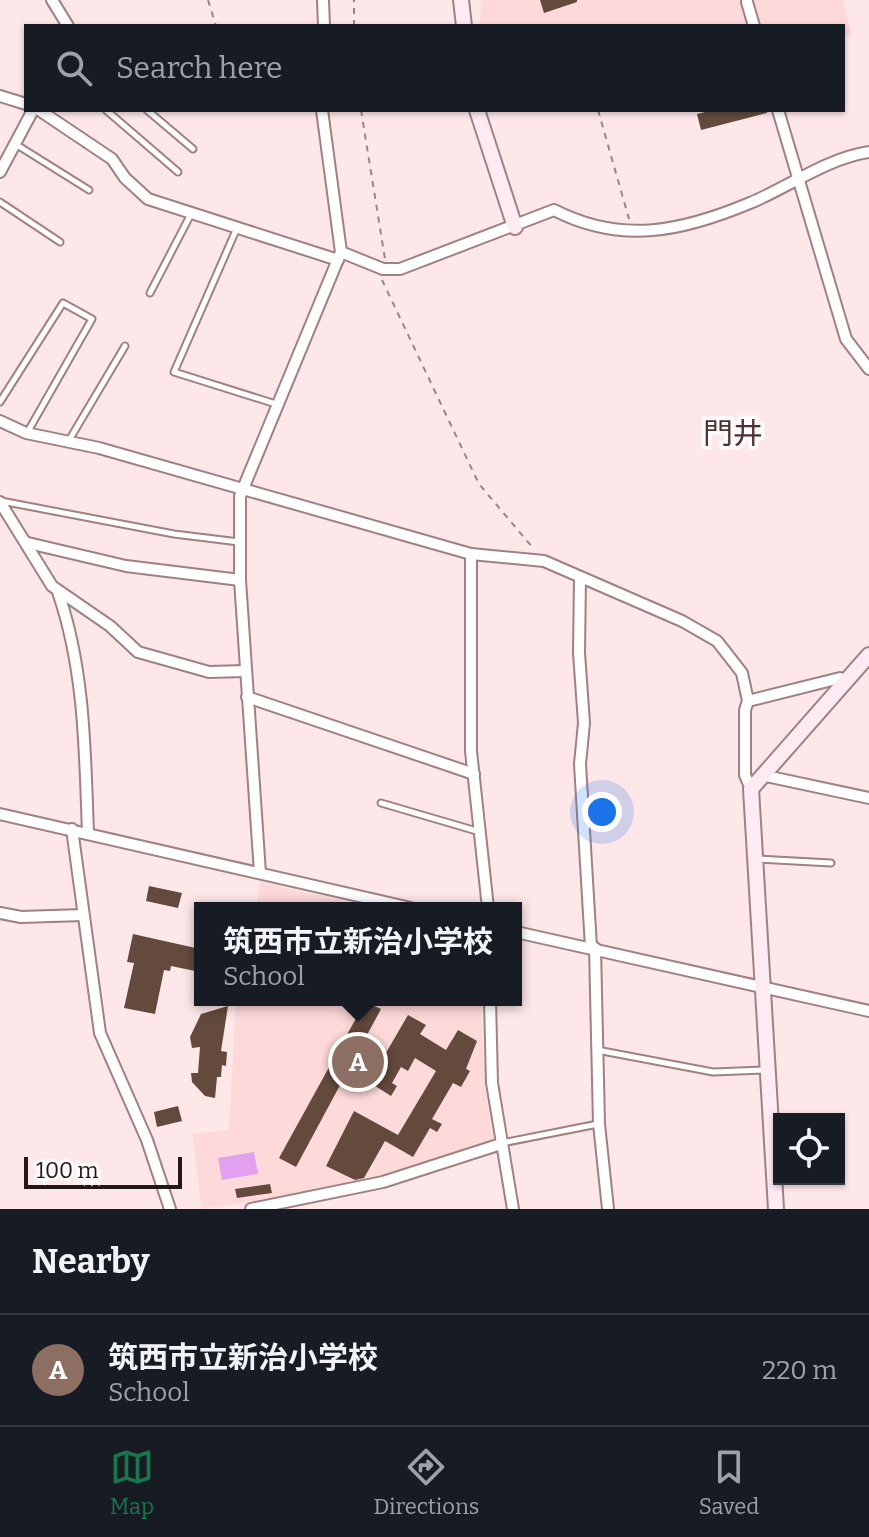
<!DOCTYPE html>
<html lang="en">
<head>
<meta charset="utf-8">
<style>
	:root { --surface:#171b24; --page:#20242c; --text:#f1f3f6; --muted:#9ea1a6; --line:#363941; --accent:#19764b }
	body { margin:0; font-family:Bitter,"Noto Sans JP",serif; background:var(--page); color:var(--text) }
	.controls { position:absolute; right:24px; bottom:24px; display:grid; overflow:hidden; border-radius:0px; box-shadow:0 2px 6px #0004 }
	.controls button { width:72px; height:72px; display:grid; place-items:center; padding:0; border:0; border-bottom:2px solid var(--line); background:var(--surface); color:var(--text); font:40px sans-serif }
	.scale { position:absolute; left:24px; bottom:20px; width:158px; box-sizing:border-box; padding-left:8px; border:4px solid #231717; border-top:0; font-size:22px; line-height:28px; white-space:nowrap; color:#231717; -webkit-text-stroke:6px #fbfbfb; paint-order:stroke }
	.you { position:absolute; left:602px; top:812px; width:28px; height:28px; margin:-20px; border:6px solid #fff; border-radius:50%; background:#1a73e8; box-shadow:0 0 0 12px #1a73e833 }
	.badge { display:grid; place-items:center; width:52px; height:52px; border-radius:50%; background:var(--accent); color:#fff; font-size:26px; font-weight:700 }
	.pin { position:absolute; translate:-50% -50%; border:4px solid #fff; box-shadow:0 2px 8px #0006 }
	.popup { position:absolute; left:194px; top:902px; width:328px; height:104px; box-sizing:border-box; display:grid; place-content:center; border-radius:0px; background:var(--surface); filter:drop-shadow(0 2px 6px #0005); font-size:26px; white-space:nowrap; color:var(--muted) }
	.popup b { font-size:30px; color:var(--text) }
	.popup::after { content:''; position:absolute; left:50%; top:100%; margin-left:-16px; border:16px solid transparent; border-top-color:var(--surface) }
	.list { margin:0; padding:0; list-style:none }
	h2 { display:flex; justify-content:space-between; align-items:center; height:104px; margin:0; padding:0 32px; font-size:34px }
	h2 small { font-size:26px; font-weight:400; color:var(--muted) }
	.list li { display:grid; grid-template-columns:52px 1fr auto; gap:24px; align-items:center; box-sizing:border-box; height:112px; padding:0 32px; border-top:2px solid var(--line) }
	.list b { display:block; font-size:30px; white-space:nowrap }
	.list p { margin:0; font-size:26px; white-space:nowrap; color:var(--muted) }
	.list em { font-size:26px; font-style:normal; color:var(--muted) }
	.icon { flex:none; width:44px; height:44px; fill:none; stroke:currentColor; stroke-width:2; stroke-linecap:round; stroke-linejoin:round }
	.map { position:relative; flex:none; width:869px; height:1209px; overflow:hidden }
	.search { position:absolute; background:var(--surface); box-shadow:0 2px 6px #0004; left:24px; right:24px; top:24px; height:88px; display:flex; align-items:center; gap:20px; box-sizing:border-box; padding:0 28px; border-radius:0px; color:var(--muted); font-size:30px }
	.sheet { height:216px; background:var(--surface) }
	nav { display:flex; justify-content:space-around; align-items:center; box-sizing:border-box; height:112px; border-top:2px solid var(--line); background:var(--surface); font-size:22px; color:var(--muted) }
	nav a { display:grid; justify-items:center; gap:4px }
	nav .on { color:var(--accent) }
	.map>svg:first-child { display:block }
</style>
</head>
<body>
<div class="map">
<svg width="869" height="1209" viewBox="0 0 869 1209">
	<rect width="100%" height="100%" fill="#fee7e8"/>
	<g fill="#fed9d9">
		<polygon points="481,0 843,0 852,35 843,37 843,26 480,26"/>
		<polygon points="260,882 377,908 256,908"/>
		<polygon points="236,1000 481,1000 485,1087 493,1141 348,1187 202,1209 192,1134 229,1130"/>
	</g>
	<polygon fill="#e1a1ef" points="254,1152 258,1174 222,1180 218,1158"/>
	<g fill="#64493d">
		<polygon points="540,0 577,0 577,2 544,13"/>
		<polygon points="713,110 767,110 767,113 701,130 697,114"/>
		<polygon points="149,886 182,893 178,908 146,901"/>
		<polygon points="133,934 200,949 200,972 171,966 170,971 164,970 155,1014 124,1008 134,963 127,962"/>
		<polygon points="365,1002 381,1009 296,1167 279,1158"/>
		<polygon points="228,1006 221,1051 227,1052 226,1066 222,1065 221,1077 217,1077 215,1098 205,1096 192,1082 191,1073 198,1073 200,1047 192,1048 190,1037 201,1014"/>
		<polygon points="408,1015 426,1025 420,1034 446,1050 458,1030 477,1041 466,1069 470,1071 461,1087 453,1083 432,1119 442,1124 437,1132 430,1128 413,1157 385,1141 364,1178 355,1180 326,1166 354,1111 398,1135 436,1071 415,1058 408,1071 401,1067 392,1083 397,1086 391,1096 369,1082"/>
		<polygon points="178,1106 182,1121 157,1127 154,1112"/>
		<polygon points="270,1184 272,1193 237,1198 235,1189"/>
	</g>
	<g fill="none" stroke-linecap="round" stroke-linejoin="round">
		<g stroke="#a18080" stroke-width="9">
			<g id="lane">
				<polyline points="106,110 178,172"/>
				<polyline points="147,110 193,149"/>
				<polyline points="17,145 89,190"/>
				<polyline points="0,202 60,242"/>
				<polyline points="237,228 174,372 279,405"/>
				<polyline points="150,293 191,214"/>
				<polyline points="0,402 63,303 92,319 27,433"/>
				<polyline points="68,442 125,346"/>
				<polyline points="1,501 174,534 239,542"/>
				<polyline points="381,803 480,832"/>
				<polyline points="759,859 831,863"/>
				<polyline points="597,1050 713,1072 764,1070"/>
				<polyline points="502,1143 598,1124"/>
			</g>
		</g>
		<g stroke="#a18080" stroke-width="14">
			<g id="street">
				<polyline points="52,0 68,26"/>
				<polyline points="323,0 324,26"/>
				<polyline points="747,2 754,26"/>
				<polyline points="0,96 26,104"/>
				<polyline points="39,110 112,159 125,178 148,199 338,260"/>
				<polyline points="778,110 846,339 869,369"/>
				<polyline points="0,172 33,110"/>
				<path d="M341,252L383,269H400L554,210C622,245 683,231 750,203C789,187 825,159 869,152"/>
				<polyline points="0,421 26,433 99,448 471,554 544,561 682,621 717,641 742,673 748,701 745,710 745,775 751,789"/>
				<polyline points="0,502 52,586 110,626 138,652 209,672 246,671"/>
				<polyline points="28,543 126,566 240,580"/>
				<polyline points="471,554 471,751 488,908"/>
				<polyline points="580,577 579,653 584,723 580,764 591,947"/>
				<path d="M58,592C85,670 85,753 88,834"/>
				<polyline points="247,697 474,774"/>
				<polyline points="748,701 840,678 843,681"/>
				<polyline points="761,775 869,798"/>
				<polyline points="0,814 411,908"/>
				<polyline points="72,829 100,1033 147,1140 170,1209"/>
				<polyline points="260,873 240,580 240,496 341,252 322,110"/>
				<polyline points="0,913 21,917 83,915"/>
				<polyline points="516,932 869,1011"/>
				<polyline points="595,948 599,1124 608,1209"/>
				<polyline points="490,1000 492,1083 513,1209"/>
				<polyline points="251,1209 383,1182 501,1144"/>
			</g>
		</g>
		<g stroke="#a18080" stroke-width="18">
			<g id="secondary">
				<polyline points="461,0 464,26"/>
				<polyline points="477,110 515,227"/>
				<polyline points="776,1209 751,789 869,655"/>
			</g>
		</g>
		<g stroke="#988686" stroke-width="2" stroke-dasharray="6 6" stroke-linecap="butt">
			<polyline points="208,0 216,26"/>
			<polyline points="354,26 354,0"/>
			<polyline points="361,110 385,259"/>
			<polyline points="598,110 629,219"/>
			<polyline points="382,280 479,484 533,548"/>
		</g>
		<use href="#lane" stroke="#fff" stroke-width="5"/>
		<use href="#street" stroke="#fff" stroke-width="10"/>
		<use href="#secondary" stroke="#fdebf3" stroke-width="14"/>
	</g>
	<g text-anchor="middle" stroke-width="8" stroke-linejoin="round" paint-order="stroke">
		<g font-size="30" fill="#4e3233" stroke="#fbfbfb">
			<text x="733" y="444">門井</text>
		</g>
	</g>
</svg>
<div class="controls">
<button><svg class="icon" aria-label="locate" viewBox="0 0 24 24"><circle cx="12" cy="12" r="6"/><path d="M12 2v4M12 18v4M2 12h4M18 12h4"/></svg></button>
</div>
<div class="scale">100 m</div>
<div class="you"></div>
<div class="pin badge" style="left:358px;top:1062px;background:#8d6e63">A</div>
<div class="popup"><b>筑西市立新治小学校</b>School</div>
<div class="search"><svg class="icon" aria-label="search" viewBox="0 0 24 24"><circle cx="10" cy="10" r="6"/><path d="M15 15l6 6"/></svg>Search here</div>
</div>
<section class="sheet">
<h2>Nearby<small></small></h2>
<ul class="list">
<li><span class="badge" style="background:#8d6e63">A</span><div><b>筑西市立新治小学校</b><p>School</p></div><em>220 m</em></li>
</ul>
</section>
<nav>
<a class="on"><svg class="icon" aria-label="map" viewBox="0 0 24 24"><path d="M3 6l6-2 6 2 6-2v14l-6 2-6-2-6 2zM9 4v14M15 6v14"/></svg>Map</a>
<a><svg class="icon" aria-label="directions" viewBox="0 0 24 24"><path d="M12 3l9 9-9 9-9-9zM9 14v-3h6M13 9l2 2-2 2"/></svg>Directions</a>
<a><svg class="icon" aria-label="saved" viewBox="0 0 24 24"><path d="M7 4h10v16l-5-4-5 4z"/></svg>Saved</a>
</nav>
</body>
</html>
